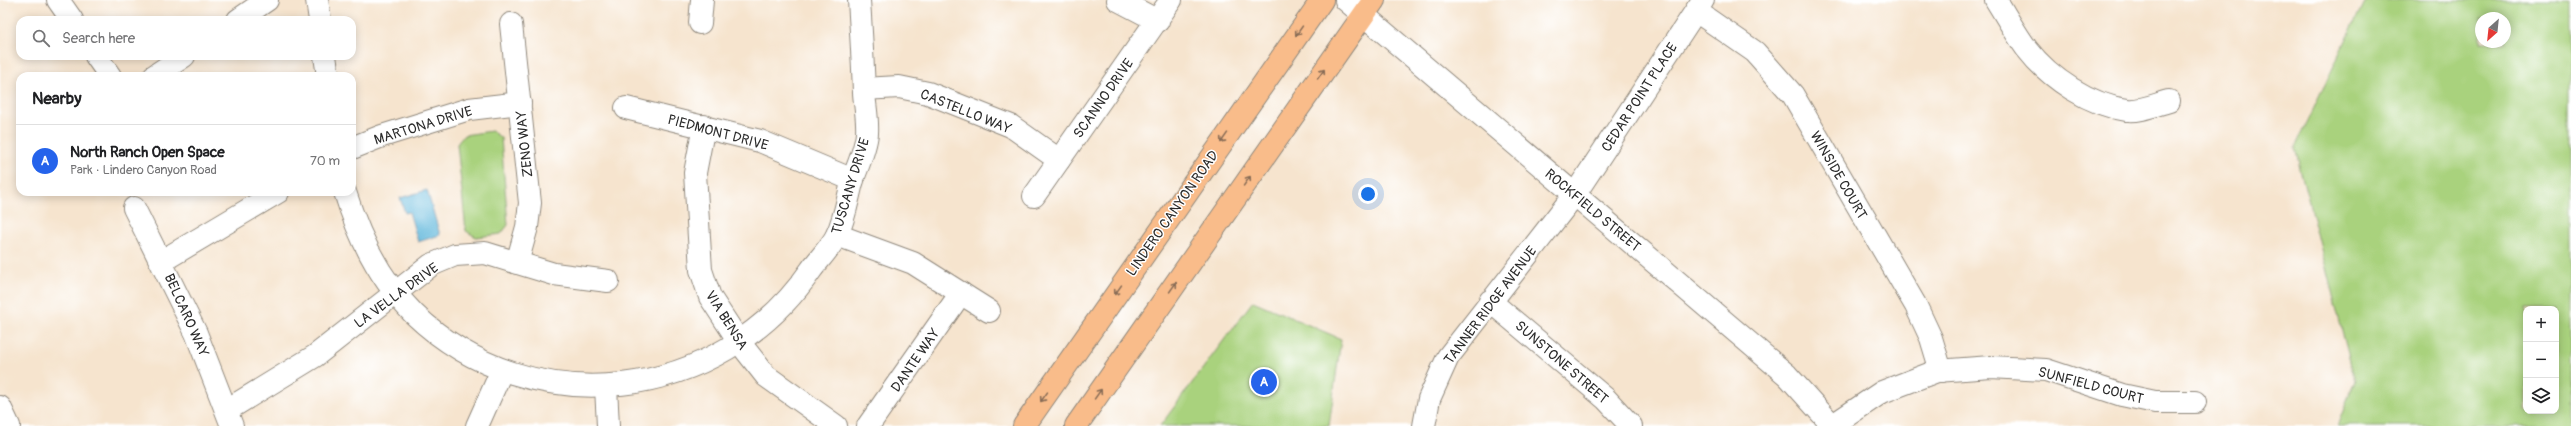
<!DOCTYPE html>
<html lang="en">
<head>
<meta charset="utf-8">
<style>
	:root { --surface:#fff; --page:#f2f2f2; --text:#202124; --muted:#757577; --line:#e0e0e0; --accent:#2563eb }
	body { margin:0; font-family:Pangolin,sans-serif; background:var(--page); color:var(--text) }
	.controls { position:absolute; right:12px; bottom:12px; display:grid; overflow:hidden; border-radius:8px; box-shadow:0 2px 10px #0003 }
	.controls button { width:36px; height:36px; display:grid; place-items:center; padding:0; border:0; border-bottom:1px solid var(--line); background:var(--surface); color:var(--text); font:20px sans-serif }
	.compass { position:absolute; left:2475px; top:12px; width:36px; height:36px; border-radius:50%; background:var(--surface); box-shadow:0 2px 10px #0003; rotate:207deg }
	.you { position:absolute; left:1368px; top:194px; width:14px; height:14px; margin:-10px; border:3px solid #fff; border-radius:50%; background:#1a73e8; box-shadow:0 0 0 6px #1a73e833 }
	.badge { display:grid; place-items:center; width:26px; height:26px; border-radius:50%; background:var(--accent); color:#fff; font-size:13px; font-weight:700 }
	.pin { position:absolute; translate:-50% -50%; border:2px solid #fff; box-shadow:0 1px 4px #0006 }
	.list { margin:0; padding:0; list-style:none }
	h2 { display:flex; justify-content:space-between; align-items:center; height:52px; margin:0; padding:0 16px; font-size:17px }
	h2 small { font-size:13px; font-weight:400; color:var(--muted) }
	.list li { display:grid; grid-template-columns:26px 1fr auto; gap:12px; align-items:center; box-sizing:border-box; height:72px; padding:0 16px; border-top:1px solid var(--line) }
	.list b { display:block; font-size:15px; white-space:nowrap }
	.list p { margin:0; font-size:13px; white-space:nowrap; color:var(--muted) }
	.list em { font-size:13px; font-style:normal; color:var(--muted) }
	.icon { flex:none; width:22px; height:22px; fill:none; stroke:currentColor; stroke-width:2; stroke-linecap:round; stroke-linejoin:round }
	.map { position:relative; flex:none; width:2571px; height:426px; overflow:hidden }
	.search { position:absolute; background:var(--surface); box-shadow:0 2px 10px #0003; left:16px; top:16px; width:340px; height:44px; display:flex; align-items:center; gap:10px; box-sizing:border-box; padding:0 14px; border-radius:12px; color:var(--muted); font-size:15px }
	.panel { position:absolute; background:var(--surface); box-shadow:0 2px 10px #0003; left:16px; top:72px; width:340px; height:124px; border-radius:12px }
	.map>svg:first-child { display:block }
</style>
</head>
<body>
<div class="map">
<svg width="2571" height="426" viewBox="0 0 2571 426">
	<rect width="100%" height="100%" fill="#fff"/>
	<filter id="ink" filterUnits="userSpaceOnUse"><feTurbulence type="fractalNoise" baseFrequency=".025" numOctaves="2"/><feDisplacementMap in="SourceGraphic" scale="8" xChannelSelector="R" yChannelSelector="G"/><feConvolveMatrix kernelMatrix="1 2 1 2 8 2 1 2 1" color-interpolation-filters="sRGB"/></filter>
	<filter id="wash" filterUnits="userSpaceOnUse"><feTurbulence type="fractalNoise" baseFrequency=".012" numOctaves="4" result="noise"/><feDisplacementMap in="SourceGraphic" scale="16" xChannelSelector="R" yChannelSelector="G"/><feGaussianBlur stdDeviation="0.9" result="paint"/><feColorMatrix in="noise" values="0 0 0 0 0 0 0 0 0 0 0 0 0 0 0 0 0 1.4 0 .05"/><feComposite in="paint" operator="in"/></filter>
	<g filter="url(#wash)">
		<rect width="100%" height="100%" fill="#f6e4ce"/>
		<g fill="#a9d27d" stroke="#6a7e54" fill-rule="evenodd">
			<path d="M2365,0H2571V426H2337L2355,381L2295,148ZM2481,18H2505V42H2481ZM2526,309H2556V411H2526Z"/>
			<polygon points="492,131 501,138 508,225 501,234 476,237 466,231 457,144 464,135"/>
			<polygon points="1253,301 1341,339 1329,426 1160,426"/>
		</g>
		<polygon fill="#5cb5da" stroke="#447082" points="427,190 440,235 418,242 409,212 405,213 400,198"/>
	</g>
	<g filter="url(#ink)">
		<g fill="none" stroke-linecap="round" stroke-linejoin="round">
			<g stroke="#90887c" stroke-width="24">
				<g id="minor">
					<polyline points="58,0 72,20"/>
					<polyline points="317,0 320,20"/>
					<polyline points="1118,0 1158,21"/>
					<polyline points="1346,0 1787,375 1833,426"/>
					<path d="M1996,0C2006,16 2016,34 2027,49C2050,79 2090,105 2127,110C2139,112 2157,104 2169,101"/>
					<polyline points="1696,11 1755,52 1793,95 1916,306 1931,338 1941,371"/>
					<polyline points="238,20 267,0"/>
					<polyline points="700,23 702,0"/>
					<polyline points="511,24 530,203 527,227 517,263"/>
					<polyline points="96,56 110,76"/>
					<polyline points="325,56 328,76"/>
					<polyline points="154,76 184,56"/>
					<polyline points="864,89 899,87 928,93 1011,126 1059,160"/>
					<polyline points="626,108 760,141 853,180"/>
					<polyline points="704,126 695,173 701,270 710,297 740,343 766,376 836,426"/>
					<polyline points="352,148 382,136 469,109 520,103"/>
					<path d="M345,192C359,238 380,280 414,314C531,426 720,403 811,270C819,259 831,247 837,235C845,218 848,197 853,179C858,165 866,148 867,133C868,120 865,106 864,93C863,62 861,31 859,0"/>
					<polyline points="1034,196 1171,0"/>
					<polyline points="134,208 196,333 232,426"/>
					<polyline points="837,235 913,263 989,311"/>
					<polyline points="162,261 278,192"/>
					<polyline points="1490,301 1606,399 1631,426"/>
					<polyline points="606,387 608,426"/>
					<polyline points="0,407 9,426"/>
					<polyline points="227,410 315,356 431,265 455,255 485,253 554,274 608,281"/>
					<polyline points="1833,425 1882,392 1937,371 1991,367 2046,370 2122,395 2155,402 2195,402"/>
					<polyline points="477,426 502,370"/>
					<polyline points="868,426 961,293"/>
					<polyline points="1424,426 1429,399 1448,357 1575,194 1703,0"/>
				</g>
			</g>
			<g stroke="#90887c" stroke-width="24">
				<g id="major">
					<polyline points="1024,426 1322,0"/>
					<polyline points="1076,426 1374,0"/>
				</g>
			</g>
			<use href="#minor" stroke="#fff" stroke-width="22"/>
			<use href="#major" stroke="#f9bc8a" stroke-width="22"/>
		</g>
		<defs><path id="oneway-shaft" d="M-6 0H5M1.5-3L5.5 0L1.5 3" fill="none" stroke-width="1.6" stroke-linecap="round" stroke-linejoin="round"/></defs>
		<g stroke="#886c56">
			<use href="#oneway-shaft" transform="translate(1299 31) rotate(125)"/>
			<use href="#oneway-shaft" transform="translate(1321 74) rotate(-55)"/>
			<use href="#oneway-shaft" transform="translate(1224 138) rotate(125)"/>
			<use href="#oneway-shaft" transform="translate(1247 181) rotate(-55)"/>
			<use href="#oneway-shaft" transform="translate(1173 287) rotate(-55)"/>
			<use href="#oneway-shaft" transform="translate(1118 290) rotate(125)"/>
			<use href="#oneway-shaft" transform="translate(1098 394) rotate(-55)"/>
			<use href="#oneway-shaft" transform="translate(1044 397) rotate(125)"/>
		</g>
	</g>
	<g text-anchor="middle" stroke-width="3" stroke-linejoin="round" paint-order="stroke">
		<g font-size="14" fill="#2b2b2b" stroke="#fff">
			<text transform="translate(1639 97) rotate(-57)" y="5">CEDAR POINT PLACE</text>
			<text transform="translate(1103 98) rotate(-55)" y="5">SCANNO DRIVE</text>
			<text transform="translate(966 111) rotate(22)" y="5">CASTELLO WAY</text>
			<text transform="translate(423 125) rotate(-17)" y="5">MARTONA DRIVE</text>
			<text transform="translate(718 132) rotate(15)" y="5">PIEDMONT DRIVE</text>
			<text transform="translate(524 144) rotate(-96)" y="5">ZENO WAY</text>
			<text transform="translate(1839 175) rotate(60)" y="5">WINSIDE COURT</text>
			<text transform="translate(850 186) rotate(-73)" y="5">TUSCANY DRIVE</text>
			<text transform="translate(1593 210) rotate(40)" y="5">ROCKFIELD STREET</text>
			<text transform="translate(1172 213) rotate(-55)" y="5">LINDERO CANYON ROAD</text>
			<text transform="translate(396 295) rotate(-36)" y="5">LA VELLA DRIVE</text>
			<text transform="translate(1490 305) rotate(-53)" y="5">TANNER RIDGE AVENUE</text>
			<text transform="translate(187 315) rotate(66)" y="5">BELCARO WAY</text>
			<text transform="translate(727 320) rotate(58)" y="5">VIA BENSA</text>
			<text transform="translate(915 360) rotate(-55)" y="5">DANTE WAY</text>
			<text transform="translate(1562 362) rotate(41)" y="5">SUNSTONE STREET</text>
			<text transform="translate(2091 385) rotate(15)" y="5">SUNFIELD COURT</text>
		</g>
	</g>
</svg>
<div class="controls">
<button>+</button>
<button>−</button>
<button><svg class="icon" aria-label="layers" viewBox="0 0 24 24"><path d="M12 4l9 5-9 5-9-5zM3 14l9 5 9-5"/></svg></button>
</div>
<svg class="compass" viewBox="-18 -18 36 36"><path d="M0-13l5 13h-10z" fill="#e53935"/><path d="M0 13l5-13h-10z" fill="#757577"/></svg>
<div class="you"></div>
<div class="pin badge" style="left:1264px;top:382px">A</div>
<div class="search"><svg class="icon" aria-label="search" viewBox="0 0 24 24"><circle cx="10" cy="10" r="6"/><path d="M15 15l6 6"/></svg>Search here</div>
<section class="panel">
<h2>Nearby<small></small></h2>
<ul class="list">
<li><span class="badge">A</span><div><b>North Ranch Open Space</b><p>Park · Lindero Canyon Road</p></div><em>70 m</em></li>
</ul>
</section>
</div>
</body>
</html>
